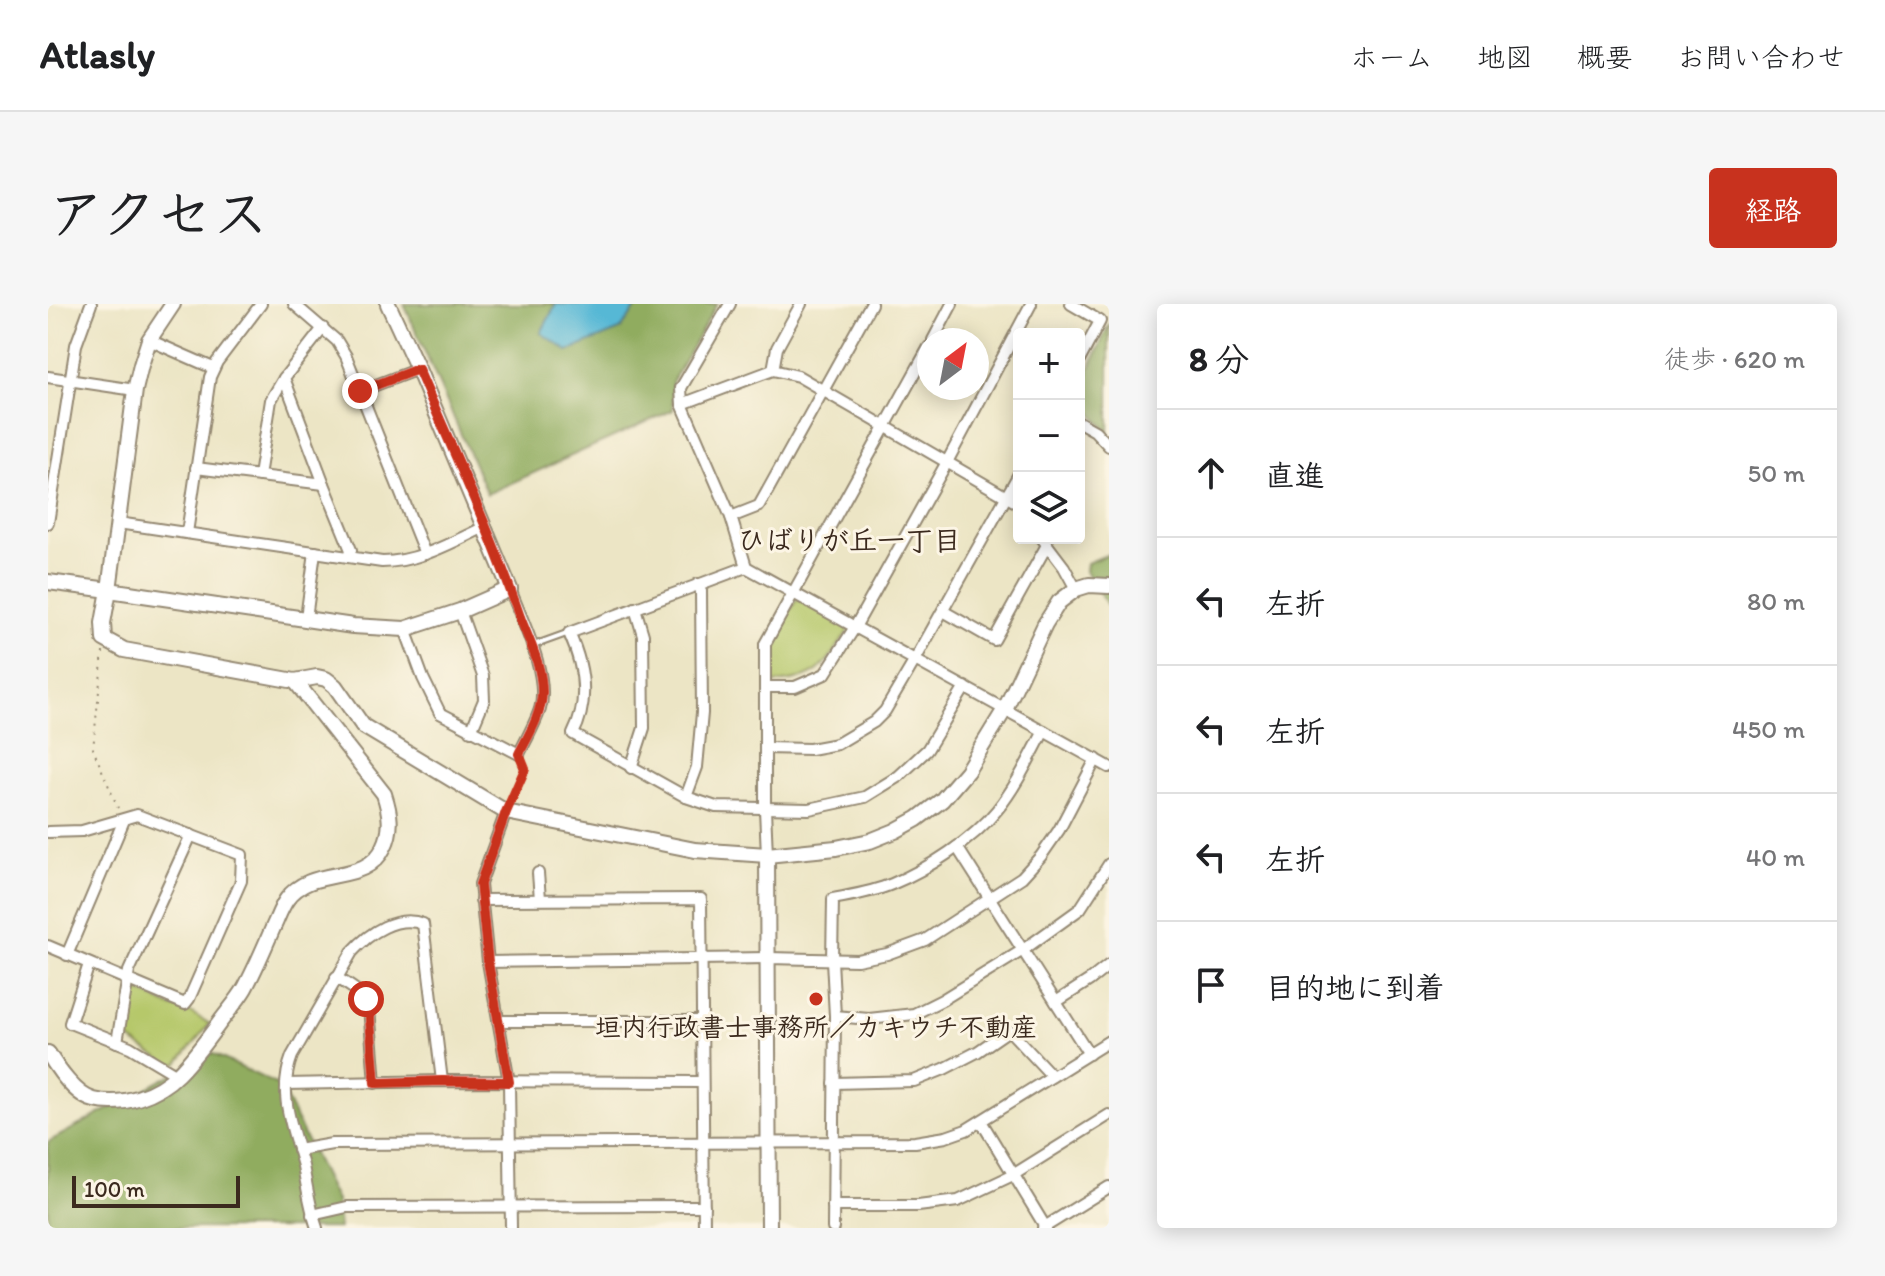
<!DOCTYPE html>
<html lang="ja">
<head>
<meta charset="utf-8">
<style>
	:root { --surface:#fff; --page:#f6f6f6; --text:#202124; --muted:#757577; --line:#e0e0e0; --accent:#c8321e }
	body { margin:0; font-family:Itim,"Klee One",sans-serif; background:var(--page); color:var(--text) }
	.controls { position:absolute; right:24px; top:24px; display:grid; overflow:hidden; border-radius:8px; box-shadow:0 4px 20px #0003 }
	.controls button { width:72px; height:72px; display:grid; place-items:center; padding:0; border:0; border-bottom:2px solid var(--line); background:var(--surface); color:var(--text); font:40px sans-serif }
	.compass { position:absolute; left:869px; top:24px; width:72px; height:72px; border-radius:50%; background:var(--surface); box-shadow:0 4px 20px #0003; rotate:32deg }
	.scale { position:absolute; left:24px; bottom:20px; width:168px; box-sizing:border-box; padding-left:8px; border:4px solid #3b2a1e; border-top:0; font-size:22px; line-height:28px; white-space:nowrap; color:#3b2a1e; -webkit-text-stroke:6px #fcf5e5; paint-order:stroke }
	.stop { position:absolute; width:24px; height:24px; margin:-18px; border:6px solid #c8321e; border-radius:50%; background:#fff }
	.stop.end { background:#c8321e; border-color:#fff; box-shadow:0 2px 8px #0008 }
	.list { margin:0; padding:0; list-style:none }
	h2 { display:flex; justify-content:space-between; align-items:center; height:104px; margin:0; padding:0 32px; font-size:34px }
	h2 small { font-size:26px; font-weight:400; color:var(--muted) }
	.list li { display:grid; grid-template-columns:52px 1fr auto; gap:24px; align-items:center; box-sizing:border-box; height:128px; padding:0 32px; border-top:2px solid var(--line) }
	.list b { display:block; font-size:30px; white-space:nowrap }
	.list em { font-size:26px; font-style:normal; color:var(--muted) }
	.icon { flex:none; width:44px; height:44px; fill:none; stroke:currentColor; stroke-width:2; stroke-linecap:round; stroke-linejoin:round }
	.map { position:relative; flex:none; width:1061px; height:924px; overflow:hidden; border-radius:8px }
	header { display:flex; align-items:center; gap:48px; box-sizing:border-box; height:112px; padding:0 40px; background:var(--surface); border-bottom:2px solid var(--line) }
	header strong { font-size:38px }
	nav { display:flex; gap:44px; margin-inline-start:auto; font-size:28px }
	.intro { display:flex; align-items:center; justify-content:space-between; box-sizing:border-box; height:192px; padding:0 48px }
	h1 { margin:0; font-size:56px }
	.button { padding:20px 36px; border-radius:8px; background:var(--accent); color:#fff; font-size:28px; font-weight:700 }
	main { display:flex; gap:48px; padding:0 48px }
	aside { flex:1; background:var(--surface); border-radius:8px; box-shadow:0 4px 20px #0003 }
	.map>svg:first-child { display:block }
</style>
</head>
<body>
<header>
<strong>Atlasly</strong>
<nav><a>ホーム</a><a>地図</a><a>概要</a><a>お問い合わせ</a></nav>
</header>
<div class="intro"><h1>アクセス</h1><a class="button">経路</a></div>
<main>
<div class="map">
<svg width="1061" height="924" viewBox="0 0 1061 924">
	<rect width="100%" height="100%" fill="#fcf5e5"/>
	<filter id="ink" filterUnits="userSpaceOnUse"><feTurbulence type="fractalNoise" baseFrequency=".0125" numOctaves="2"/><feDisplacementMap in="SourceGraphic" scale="16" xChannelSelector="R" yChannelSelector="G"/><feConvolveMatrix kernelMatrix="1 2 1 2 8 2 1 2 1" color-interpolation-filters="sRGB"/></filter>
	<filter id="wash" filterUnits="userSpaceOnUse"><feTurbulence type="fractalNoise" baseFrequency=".006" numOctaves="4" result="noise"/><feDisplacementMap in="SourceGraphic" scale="32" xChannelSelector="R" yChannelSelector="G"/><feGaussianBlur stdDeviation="1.8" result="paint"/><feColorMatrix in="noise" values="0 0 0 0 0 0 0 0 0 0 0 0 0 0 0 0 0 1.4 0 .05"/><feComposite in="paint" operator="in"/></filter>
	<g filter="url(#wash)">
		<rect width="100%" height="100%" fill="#ece5c5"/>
		<g fill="#b6c86b" stroke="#787944" stroke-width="2">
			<path d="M749,295L800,323V327C777,362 771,376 726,379L721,375L722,345L725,337Z"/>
			<polygon points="91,687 126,704 140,707 162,720 129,760 119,759 76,732 86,690"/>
		</g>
		<g fill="#90ac5f" stroke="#666b3e" stroke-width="2">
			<polygon points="356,0 508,0 493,29 572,26 591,0 669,0 624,78 625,106 439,190"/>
			<polygon points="1061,20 1061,129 1031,94 1031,90"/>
			<polygon points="1061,250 1061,304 1038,267 1039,259"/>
			<polygon points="163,749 232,782 288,897 291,924 0,924 0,838"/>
		</g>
		<polygon fill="#56b8d5" stroke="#48717a" stroke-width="2" points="508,0 591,0 572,26 520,47 493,29"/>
	</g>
	<g filter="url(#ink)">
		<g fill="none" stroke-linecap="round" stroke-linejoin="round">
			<g stroke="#948872" stroke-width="9">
				<polyline id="lane" points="484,342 520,329"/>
			</g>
			<g stroke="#948872" stroke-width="14">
				<g id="street">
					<polyline points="246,0 289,37 298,52 377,250"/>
					<polyline points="682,0 633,84 634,100 683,213 698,263 1061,463"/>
					<polyline points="1023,0 1052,17 1031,57"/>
					<polyline points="275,24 236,74 276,180 303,246 301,253"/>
					<polyline points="101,36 165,64"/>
					<polyline points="885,36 904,0"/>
					<polyline points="725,66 729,44 753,0"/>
					<polyline points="0,73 87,86"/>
					<polyline points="312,87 370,65"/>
					<polyline points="634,100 725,66 750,72 971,200"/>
					<polyline points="1031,118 1047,127 1061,142"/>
					<polyline points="148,164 276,180"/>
					<polyline points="211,172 223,96 236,74"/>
					<polyline points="683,213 711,202 823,0"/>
					<polyline points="0,219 28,41 43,0"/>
					<path d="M70,219L334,258C371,258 404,238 437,223"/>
					<polyline points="139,229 162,73 169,58 213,0"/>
					<polyline points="994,234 1016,263 1028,285"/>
					<path d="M698,263L521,329C536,362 542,397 525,430L638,493L668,503L761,505L817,493L851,472L879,446L917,383"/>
					<polyline points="412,307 435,372 436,396 423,427"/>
					<polyline points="895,307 946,336 999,241"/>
					<polyline points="258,314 267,248"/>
					<path d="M357,325L375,374L392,409L471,450C478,436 487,420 492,405C502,372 474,316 462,285"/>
					<polyline points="718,383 747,383 777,370 807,323 899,158 983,0"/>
					<polyline points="717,444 762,445 789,440 826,418 837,407 867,356 971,170"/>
					<polyline points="583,464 596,424 595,331 587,304"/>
					<polyline points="638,493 649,463 654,409 653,287 650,280"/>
					<polyline points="458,508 432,580 440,658 461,778 463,924"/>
					<polyline points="0,528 34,527 89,511 194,551 193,577 141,695 137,700 0,642"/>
					<polyline points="909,543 1041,750"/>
					<polyline points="719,551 717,505 717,340 881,43"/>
					<polyline points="490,569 492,595"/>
					<polyline points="433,596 653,595 656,924"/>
					<polyline points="19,651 76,516"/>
					<polyline points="440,658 720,654 809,656 839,650 877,636 974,573 993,552 1011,526 1048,455"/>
					<polyline points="41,660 22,719 82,743 129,771"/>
					<path d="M288,673C301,682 315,688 321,703L327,779"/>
					<polyline points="1008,698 1042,676 1061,661"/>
					<polyline points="787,712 821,715 866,710 894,696 975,646 1032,605 1061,560"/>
					<polyline points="450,717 655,717"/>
					<polyline points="69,738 81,667 143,531"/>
					<polyline points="786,779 866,777 896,765 929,748 961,726 1004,772"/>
					<polyline points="238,780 394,777 654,778"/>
					<polyline points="933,817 998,924"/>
					<polyline points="250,846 284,840 867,838 898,833 918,826 1061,737"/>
					<polyline points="785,902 870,902 910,897 965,871 1061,811"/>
					<polyline points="264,911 299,903 656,902"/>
					<path d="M269,924C262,904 259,883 255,862C245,824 229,791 244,752L304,648C321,629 349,610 375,620L394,777"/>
					<path d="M785,924L787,712L784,656L785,595C805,591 825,588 844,580C880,565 925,536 949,506C968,483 982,453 996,427"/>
					<polyline points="995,924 1061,883"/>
				</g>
			</g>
			<g stroke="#948872" stroke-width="18">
				<g id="secondary">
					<polyline points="125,0 101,36 93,61 87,86 61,286 55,319 56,335 76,346 247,377 269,373 278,375 287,382 315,422 458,508 647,546 719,551 788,544 822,537 847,527 869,515 894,496 919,467 957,405 997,320 1011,298 1028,285 1041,281 1061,282"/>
					<polyline points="0,278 61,286 305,322 357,325 412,307 462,285 370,65 340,0"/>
					<polyline points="719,551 721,924"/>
					<path d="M0,749C9,764 28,792 46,796C75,803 109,791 130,770C145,755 159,736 172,718C180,707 190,696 197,684C209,662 218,639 228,617C231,610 234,602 239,595C264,560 317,583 336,543C345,525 342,508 336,490L247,377"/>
				</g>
			</g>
			<g stroke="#948872" stroke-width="2" stroke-dasharray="2 6" stroke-linecap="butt">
				<polyline points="55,348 45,445 70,504"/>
				<polyline points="463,497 477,465 474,459"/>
			</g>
			<use href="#lane" stroke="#fff" stroke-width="5"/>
			<use href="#street" stroke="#fff" stroke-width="10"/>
			<use href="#secondary" stroke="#fff" stroke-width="14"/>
		</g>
	</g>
	<g fill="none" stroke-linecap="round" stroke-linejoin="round" filter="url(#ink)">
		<path stroke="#c8321e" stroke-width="10" d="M312,87L370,65C405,147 443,228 472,313C481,337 494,361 494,388C494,410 480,432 471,450L477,465L458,508L432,580L440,658L461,778L394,777L327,779L321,703L318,695"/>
	</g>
	<circle fill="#c8321e" stroke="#fcf5e5" stroke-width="3" cx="768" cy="695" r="8"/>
	<g text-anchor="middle" stroke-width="6" stroke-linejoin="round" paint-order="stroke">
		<g font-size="26" font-weight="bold" fill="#3b2a1e" stroke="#fcf5e5">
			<text x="768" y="732">垣内行政書士事務所／カキウチ不動産</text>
		</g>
		<g font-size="28" font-weight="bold" fill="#3b2a1e" stroke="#fcf5e5">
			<text x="801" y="246">ひばりが丘一丁目</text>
		</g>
	</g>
</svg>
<div class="controls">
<button>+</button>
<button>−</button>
<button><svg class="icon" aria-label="layers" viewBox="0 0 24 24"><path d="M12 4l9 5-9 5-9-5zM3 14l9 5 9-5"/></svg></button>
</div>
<svg class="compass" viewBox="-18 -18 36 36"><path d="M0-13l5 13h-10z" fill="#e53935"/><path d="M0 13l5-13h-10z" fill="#757577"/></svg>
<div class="scale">100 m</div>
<div class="stop" style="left:318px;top:695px"></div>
<div class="stop end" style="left:312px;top:87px"></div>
</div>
<aside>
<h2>8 分<small>徒歩 · 620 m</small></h2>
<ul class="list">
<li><svg class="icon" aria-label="ahead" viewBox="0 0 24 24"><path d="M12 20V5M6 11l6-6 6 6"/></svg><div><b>直進</b></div><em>50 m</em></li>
<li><svg class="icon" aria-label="left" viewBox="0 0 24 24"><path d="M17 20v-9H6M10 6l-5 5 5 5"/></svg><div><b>左折</b></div><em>80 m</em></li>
<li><svg class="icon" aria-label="left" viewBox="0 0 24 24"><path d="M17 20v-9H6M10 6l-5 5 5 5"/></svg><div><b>左折</b></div><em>450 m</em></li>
<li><svg class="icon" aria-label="left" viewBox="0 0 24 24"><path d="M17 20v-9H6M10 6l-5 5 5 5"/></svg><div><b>左折</b></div><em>40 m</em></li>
<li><svg class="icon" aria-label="arrive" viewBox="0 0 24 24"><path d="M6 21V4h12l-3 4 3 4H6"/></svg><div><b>目的地に到着</b></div></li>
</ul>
</aside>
</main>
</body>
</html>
